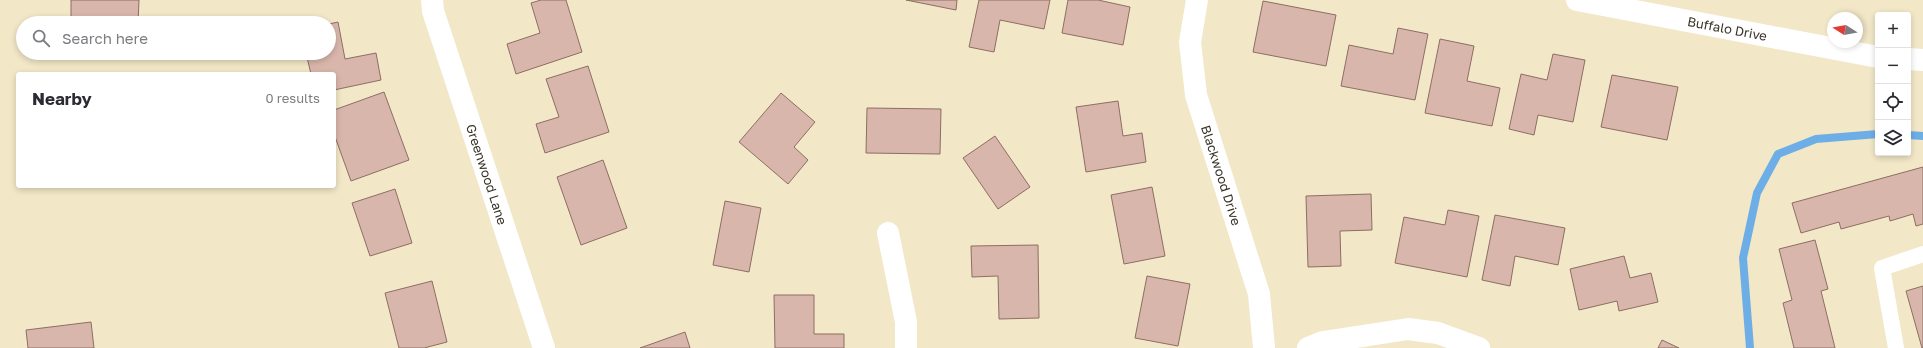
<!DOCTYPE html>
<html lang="en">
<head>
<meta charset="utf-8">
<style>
	:root { --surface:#fff; --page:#f2f2f3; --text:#2b2b33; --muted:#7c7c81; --line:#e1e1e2 }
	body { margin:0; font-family:"Golos Text",sans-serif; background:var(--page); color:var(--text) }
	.controls { position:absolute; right:12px; top:12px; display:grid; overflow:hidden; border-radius:4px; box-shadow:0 2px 6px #0003 }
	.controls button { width:36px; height:36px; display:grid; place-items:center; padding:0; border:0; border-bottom:1px solid var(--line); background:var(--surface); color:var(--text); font:20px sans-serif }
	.compass { position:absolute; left:1827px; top:12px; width:36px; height:36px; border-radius:50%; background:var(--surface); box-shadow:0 2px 6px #0003; rotate:281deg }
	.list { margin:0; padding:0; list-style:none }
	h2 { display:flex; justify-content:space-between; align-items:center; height:52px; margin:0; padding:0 16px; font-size:17px }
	h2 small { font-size:13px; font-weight:400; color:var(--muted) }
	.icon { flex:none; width:22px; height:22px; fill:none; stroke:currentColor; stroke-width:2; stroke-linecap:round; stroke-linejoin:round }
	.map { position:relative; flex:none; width:1923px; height:348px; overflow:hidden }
	.search { position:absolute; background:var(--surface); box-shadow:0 2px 6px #0003; left:16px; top:16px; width:320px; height:44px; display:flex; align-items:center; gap:10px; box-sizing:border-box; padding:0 14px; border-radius:22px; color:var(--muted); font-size:15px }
	.panel { position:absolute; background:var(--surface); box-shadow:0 2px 6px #0003; left:16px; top:72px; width:320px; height:116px; border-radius:4px }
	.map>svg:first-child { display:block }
</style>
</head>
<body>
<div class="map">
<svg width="1923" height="348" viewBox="0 0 1923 348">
	<rect width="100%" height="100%" fill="#f2e7c7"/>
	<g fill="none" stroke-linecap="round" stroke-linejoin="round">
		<g stroke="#6eaee7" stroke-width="8">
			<polyline points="1908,135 1923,136"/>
			<polyline points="1750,348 1743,258 1757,193 1778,154 1816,139 1878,134"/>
		</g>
	</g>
	<g fill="#d9b6ab" stroke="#8d6e63">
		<polygon points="71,0 139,0 138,23 71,23"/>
		<polygon points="541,0 566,0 582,52 516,74 507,44 540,33 531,3"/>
		<polygon points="906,0 957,0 956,10"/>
		<polygon points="979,0 1050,0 1044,29 1000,20 994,52 969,47"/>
		<polygon points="1068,0 1098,0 1130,7 1123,45 1062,33"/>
		<polygon points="1263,1 1336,15 1326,66 1253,52"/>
		<polygon points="338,22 345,59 376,53 381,80 334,90 334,74 311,74 306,53 329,53 329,24"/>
		<polygon points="1398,28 1428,34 1415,100 1341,86 1349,45 1393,54"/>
		<polygon points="1440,39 1474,46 1467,81 1500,88 1492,126 1425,113"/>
		<polygon points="97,53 136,53 136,54"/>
		<polygon points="1553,54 1585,60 1573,122 1538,115 1534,135 1509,129 1521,74 1547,80"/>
		<polygon points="588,66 609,132 545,153 536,124 559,117 546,79"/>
		<polygon points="1612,75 1678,87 1667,140 1601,127"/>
		<polygon points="384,92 409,160 351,181 334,134 334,110"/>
		<polygon points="781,93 815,122 794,147 808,160 788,184 739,142"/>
		<polygon points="1118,101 1123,136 1142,133 1146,162 1086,172 1076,107"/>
		<polygon points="867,108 941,109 940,154 866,153"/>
		<polygon points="995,136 1030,187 998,209 963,158"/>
		<polygon points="603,160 627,228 581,245 557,177"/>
		<polygon points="1923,167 1923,224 1916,226 1913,214 1890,221 1889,216 1841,229 1839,222 1801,233 1792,203"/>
		<polygon points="1152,187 1165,256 1124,264 1111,195"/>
		<polygon points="395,189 412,243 370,256 352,203"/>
		<polygon points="1371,194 1372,230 1340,231 1341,266 1308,267 1306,196"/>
		<polygon points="725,201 761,208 749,272 713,265"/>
		<polygon points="1448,210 1479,216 1467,277 1395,263 1404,217 1445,225"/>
		<polygon points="1495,215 1565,228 1558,265 1515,256 1510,286 1482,280"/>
		<polygon points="1815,240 1828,289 1821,291 1835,348 1794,348 1783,303 1792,300 1779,249"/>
		<polygon points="1038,245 1039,318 999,319 998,276 972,277 971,246"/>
		<polygon points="1624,256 1630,278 1651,273 1658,302 1619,311 1617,301 1579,310 1570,269"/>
		<polygon points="1147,276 1190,284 1178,346 1135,338"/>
		<polygon points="432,281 447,342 424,348 399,348 385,293"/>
		<polygon points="1923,286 1923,348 1922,348 1906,291"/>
		<polygon points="774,295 814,295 814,334 844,334 844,348 775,348"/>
		<polygon points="91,322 94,348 28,348 26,330"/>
		<polygon points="685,332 690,348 640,348"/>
		<polygon points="1662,340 1679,348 1658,348"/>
	</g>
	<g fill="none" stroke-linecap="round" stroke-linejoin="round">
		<polyline stroke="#fff" stroke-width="16" points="1896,348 1882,268 1923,254"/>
		<g stroke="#fff" stroke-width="22">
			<path id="s1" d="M432,0L433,11L544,348"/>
			<path id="s2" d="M1197,0L1190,42L1196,95L1259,294L1264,348"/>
			<path id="s3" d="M1577,0L1878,57"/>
			<polyline points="1908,59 1923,60"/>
			<polyline points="888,233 906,322 906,348"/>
			<polyline points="1308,348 1323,342 1408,329 1438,333 1479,348"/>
		</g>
	</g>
	<g text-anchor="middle" stroke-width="3" stroke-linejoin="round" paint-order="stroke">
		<g font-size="13" fill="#383428" stroke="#f2e7c7">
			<text dy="5" stroke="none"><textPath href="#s3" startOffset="153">Buffalo Drive</textPath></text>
			<text dy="5" stroke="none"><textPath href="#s1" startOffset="183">Greenwood Lane</textPath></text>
			<text dy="5" stroke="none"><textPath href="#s2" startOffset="180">Blackwood Drive</textPath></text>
		</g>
	</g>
</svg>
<div class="controls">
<button>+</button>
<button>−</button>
<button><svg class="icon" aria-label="locate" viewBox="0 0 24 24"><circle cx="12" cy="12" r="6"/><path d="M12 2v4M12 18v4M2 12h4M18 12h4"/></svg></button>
<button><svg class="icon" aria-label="layers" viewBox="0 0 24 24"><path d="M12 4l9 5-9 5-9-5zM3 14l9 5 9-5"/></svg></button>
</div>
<svg class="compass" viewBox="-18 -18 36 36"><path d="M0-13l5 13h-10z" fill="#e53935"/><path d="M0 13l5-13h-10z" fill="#7c7c81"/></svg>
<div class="search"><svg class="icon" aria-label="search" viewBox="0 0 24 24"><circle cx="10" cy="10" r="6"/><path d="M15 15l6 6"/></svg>Search here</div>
<section class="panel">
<h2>Nearby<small>0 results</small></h2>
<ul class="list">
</ul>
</section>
</div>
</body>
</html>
